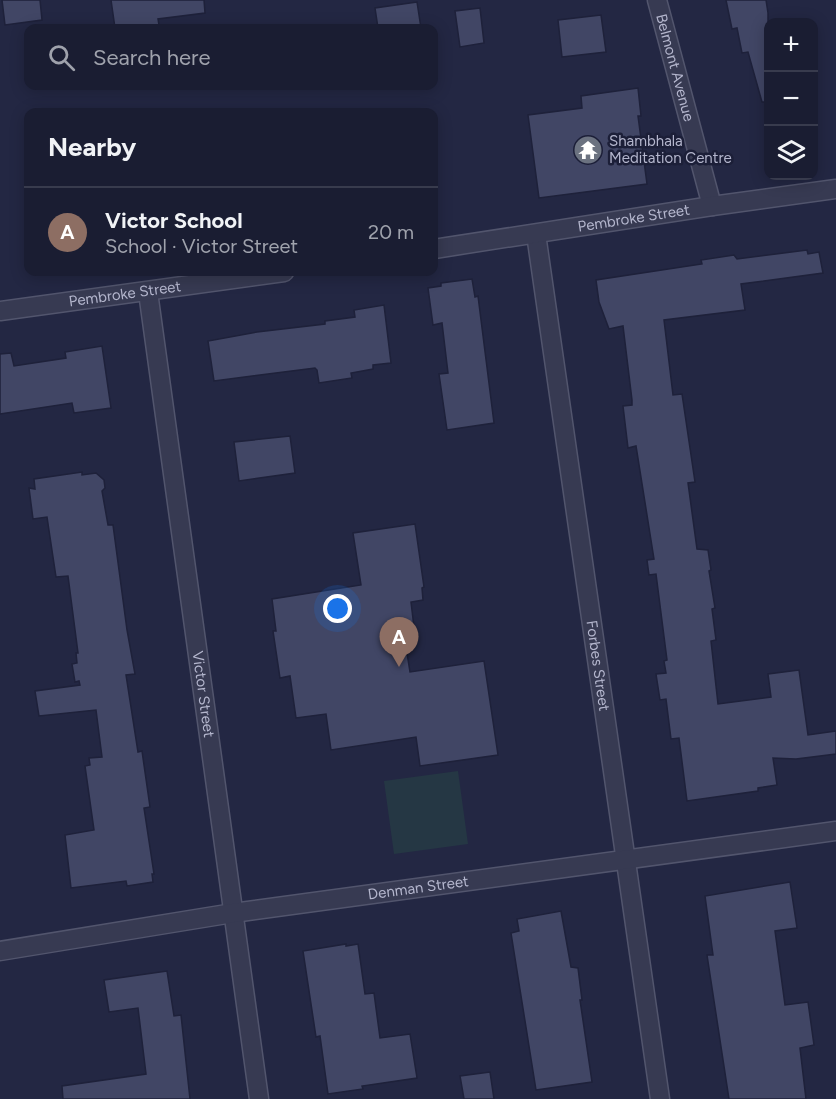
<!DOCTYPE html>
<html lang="en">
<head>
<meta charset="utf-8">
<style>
	:root { --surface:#1a1d32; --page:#272a3e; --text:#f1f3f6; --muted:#9fa2ac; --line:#383b4d; --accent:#ea580c }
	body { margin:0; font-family:Figtree,sans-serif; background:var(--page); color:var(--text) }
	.controls { position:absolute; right:18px; top:18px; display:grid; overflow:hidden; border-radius:12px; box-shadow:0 3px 15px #0003 }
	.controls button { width:54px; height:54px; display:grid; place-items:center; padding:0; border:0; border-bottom:2px solid var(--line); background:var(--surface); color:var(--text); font:30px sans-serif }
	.you { position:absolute; left:338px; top:609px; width:21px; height:21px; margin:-15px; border:4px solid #fff; border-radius:50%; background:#1a73e8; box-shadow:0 0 0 9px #1a73e833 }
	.badge { display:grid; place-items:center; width:39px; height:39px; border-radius:50%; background:var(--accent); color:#fff; font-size:20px; font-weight:700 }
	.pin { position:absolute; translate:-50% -50px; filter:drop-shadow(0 2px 3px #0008) }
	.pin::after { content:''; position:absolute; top:32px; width:21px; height:18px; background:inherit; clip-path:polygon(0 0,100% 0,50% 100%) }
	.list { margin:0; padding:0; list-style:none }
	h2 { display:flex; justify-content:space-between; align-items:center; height:78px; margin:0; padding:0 24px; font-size:26px }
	h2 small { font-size:20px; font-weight:400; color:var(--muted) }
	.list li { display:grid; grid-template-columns:39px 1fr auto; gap:18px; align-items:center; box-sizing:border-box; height:90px; padding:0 24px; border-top:2px solid var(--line) }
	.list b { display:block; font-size:22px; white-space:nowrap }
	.list p { margin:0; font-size:20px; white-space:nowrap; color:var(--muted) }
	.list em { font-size:20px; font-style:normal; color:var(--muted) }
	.icon { flex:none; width:33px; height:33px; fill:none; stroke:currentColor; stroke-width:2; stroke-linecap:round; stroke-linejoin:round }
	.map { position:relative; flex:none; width:836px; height:1099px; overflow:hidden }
	.search { position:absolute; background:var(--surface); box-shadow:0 3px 15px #0003; left:24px; top:24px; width:414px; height:66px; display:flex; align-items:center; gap:15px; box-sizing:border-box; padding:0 21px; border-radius:12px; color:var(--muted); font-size:22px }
	.panel { position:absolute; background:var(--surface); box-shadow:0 3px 15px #0003; left:24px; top:108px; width:414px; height:168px; border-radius:12px }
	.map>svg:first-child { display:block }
</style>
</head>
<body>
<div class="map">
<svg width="836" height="1099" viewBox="0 0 836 1099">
	<rect width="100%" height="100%" fill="#232743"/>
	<polygon fill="#253744" points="458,771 468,844 394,854 384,781"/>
	<g fill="#414665" stroke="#1e213a" stroke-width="1.5">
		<polygon points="2,0 40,0 42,20 5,25"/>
		<polygon points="111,0 204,0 205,13 158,19 159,25 152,26 152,28 115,28"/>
		<polygon points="726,0 766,0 768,13 768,102 762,102 748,52 742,53 737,28 732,29"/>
		<polygon points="417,2 421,28 378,28 375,8"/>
		<polygon points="480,8 484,43 460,47 455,11"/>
		<polygon points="601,15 606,52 562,57 558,20"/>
		<polygon points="638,88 641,116 638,116 647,184 539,198 528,115 582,108 581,96"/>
		<polygon points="807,250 808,254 819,252 823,273 741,284 745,310 664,320 673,395 682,394 695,482 688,483 697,549 708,550 711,570 709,571 715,608 712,609 716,640 711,641 718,704 771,697 768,674 799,670 808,735 836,731 836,754 796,759 773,758 777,785 758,788 758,791 687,801 679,738 671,739 666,699 660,700 656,674 666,673 664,661 667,660 656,574 649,575 647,560 654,559 636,446 628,448 623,406 632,405 632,400 623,326 609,329 599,302 596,280 702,264 701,260 734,255 737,259"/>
		<polygon points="472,279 475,297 478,296 494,423 447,430 439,374 448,373 442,323 433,325 428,288 441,286 441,283"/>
		<polygon points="384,305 391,363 373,365 373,369 351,373 352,378 319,383 317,370 315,368 214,381 208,341 257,332 325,324 325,321 355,317 354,310"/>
		<polygon points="102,346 111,408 74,413 72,403 0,414 0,354 11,353 14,366 66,358 65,352"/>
		<polygon points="290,436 295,473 239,481 234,442"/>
		<polygon points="82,472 82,475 96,473 104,480 105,488 102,491 108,525 113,525 127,630 135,674 126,675 138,752 142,751 150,807 144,808 154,874 152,874 153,882 127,886 126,881 71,888 65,835 94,830 85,766 90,765 89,758 102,757 96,710 39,716 35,691 80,685 79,681 75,682 72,664 77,663 76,653 78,653 68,576 56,577 47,517 33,519 29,488 35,489 34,479"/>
		<polygon points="415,524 424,587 422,588 423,600 411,602 414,627 403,628 410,672 484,661 498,755 420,766 416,737 331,750 326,714 296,718 290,676 280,678 273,631 276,631 272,599 361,585 353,533"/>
		<polygon points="790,882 797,928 775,931 785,1005 808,1002 814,1045 800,1048 806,1099 729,1099 707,955 713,955 705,896"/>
		<polygon points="561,911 571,967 578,968 582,1000 580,1000 592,1082 536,1090 511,933 519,931 517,919"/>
		<polygon points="346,944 346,946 358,944 365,994 374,993 380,1038 410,1034 417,1078 362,1086 363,1089 328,1094 320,1036 316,1037 303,951"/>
		<polygon points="167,971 174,1016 181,1015 190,1099 63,1099 62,1086 146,1074 138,1008 109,1012 104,980"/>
		<polygon points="490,1072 494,1099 464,1099 460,1076"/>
	</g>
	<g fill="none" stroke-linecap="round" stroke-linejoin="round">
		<g stroke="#52556d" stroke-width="21">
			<g id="minor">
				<path id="s1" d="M657,0L712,206"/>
				<path id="s2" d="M536,234L660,1099"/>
				<path id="s3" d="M434,249L712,206L836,189"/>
				<path id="s4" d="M148,292L259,1099"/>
				<path id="s5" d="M0,311L284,272"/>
				<path id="s6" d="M0,951L233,913L836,831"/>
			</g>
		</g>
		<use href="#minor" stroke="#373a52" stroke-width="18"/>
	</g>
	<defs>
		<g id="temple-disc" transform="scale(1.5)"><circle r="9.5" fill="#6b7280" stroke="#1c1f38"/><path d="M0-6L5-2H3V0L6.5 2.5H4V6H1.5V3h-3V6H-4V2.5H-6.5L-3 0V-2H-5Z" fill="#fff"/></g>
	</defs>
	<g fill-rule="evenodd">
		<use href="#temple-disc" x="588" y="150"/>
	</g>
	<g text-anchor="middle" stroke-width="5" stroke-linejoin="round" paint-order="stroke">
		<g font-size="15" fill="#b4b6cd" stroke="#1c1f38">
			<text dy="5" stroke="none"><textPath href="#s1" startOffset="70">Belmont Avenue</textPath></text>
			<text dy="5" stroke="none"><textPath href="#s3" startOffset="202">Pembroke Street</textPath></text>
			<text dy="5" stroke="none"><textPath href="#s5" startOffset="126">Pembroke Street</textPath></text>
			<text dy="5" stroke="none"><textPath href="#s2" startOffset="436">Forbes Street</textPath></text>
			<text dy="5" stroke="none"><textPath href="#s4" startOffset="406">Victor Street</textPath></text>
			<text dy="5" stroke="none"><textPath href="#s6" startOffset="423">Denman Street</textPath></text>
		</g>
		<g font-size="15" fill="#b4b6cd" stroke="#1c1f38" text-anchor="start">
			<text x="609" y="146">Shambhala<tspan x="609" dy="17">Meditation Centre</tspan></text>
		</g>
	</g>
</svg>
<div class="controls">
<button>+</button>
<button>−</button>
<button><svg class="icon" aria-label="layers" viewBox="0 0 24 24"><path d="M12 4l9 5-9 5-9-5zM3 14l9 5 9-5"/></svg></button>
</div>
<div class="you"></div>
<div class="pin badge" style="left:399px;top:667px;background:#8d6e63">A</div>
<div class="search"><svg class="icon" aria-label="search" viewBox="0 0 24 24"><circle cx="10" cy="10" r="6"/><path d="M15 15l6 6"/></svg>Search here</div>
<section class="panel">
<h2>Nearby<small></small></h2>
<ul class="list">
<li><span class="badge" style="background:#8d6e63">A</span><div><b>Victor School</b><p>School · Victor Street</p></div><em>20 m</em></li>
</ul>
</section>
</div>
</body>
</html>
